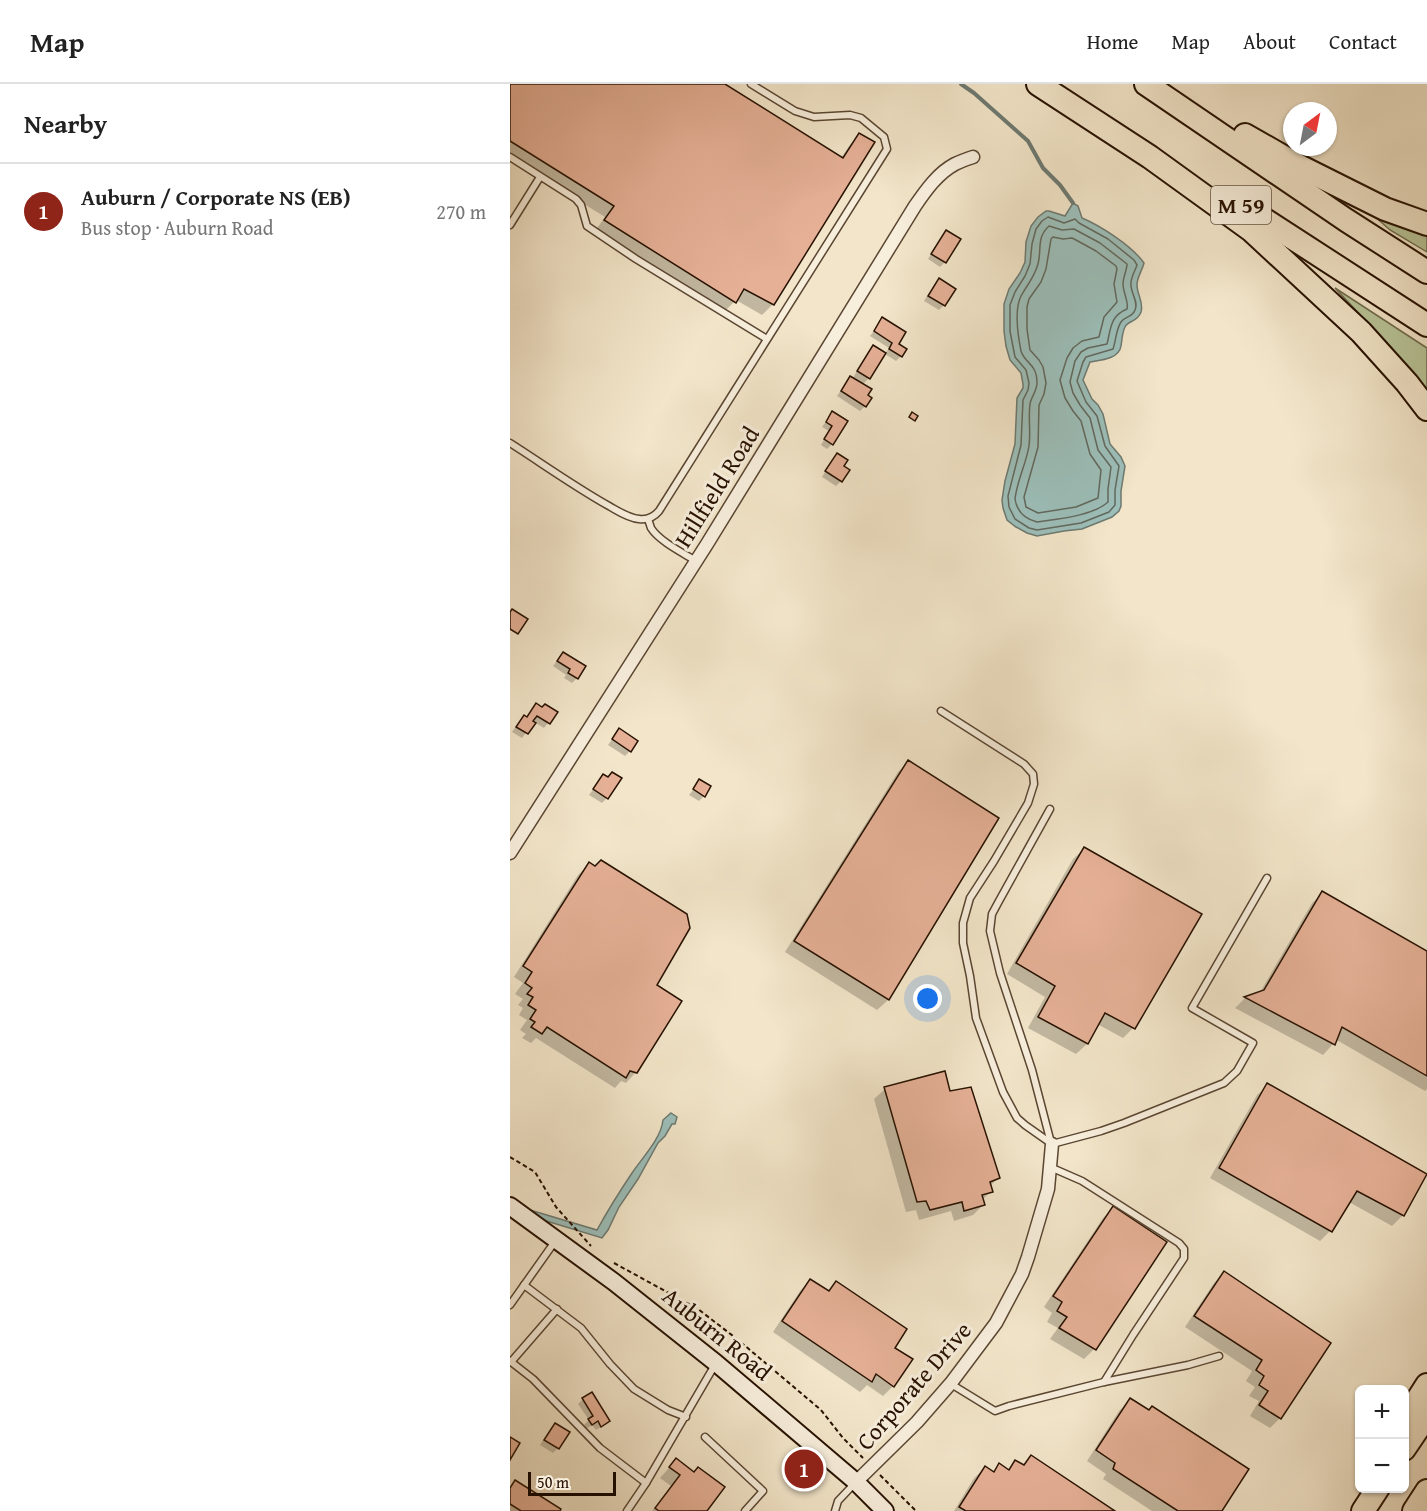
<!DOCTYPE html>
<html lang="en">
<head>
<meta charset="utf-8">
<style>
	:root { --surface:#fff; --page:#f2f2f2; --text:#222; --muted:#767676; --line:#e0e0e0; --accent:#8f2418 }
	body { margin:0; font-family:"Gentium Book Plus",serif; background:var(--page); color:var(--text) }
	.controls { position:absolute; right:18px; bottom:18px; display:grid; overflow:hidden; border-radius:9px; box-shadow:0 2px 4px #0004 }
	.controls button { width:54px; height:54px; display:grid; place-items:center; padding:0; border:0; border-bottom:2px solid var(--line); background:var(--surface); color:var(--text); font:30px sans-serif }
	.compass { position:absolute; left:773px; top:18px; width:54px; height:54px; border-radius:50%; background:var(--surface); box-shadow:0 2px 4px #0004; rotate:32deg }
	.scale { position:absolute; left:18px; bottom:15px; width:88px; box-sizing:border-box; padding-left:6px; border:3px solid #271100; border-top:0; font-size:16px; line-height:21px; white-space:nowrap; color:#271100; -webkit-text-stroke:4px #f7eedc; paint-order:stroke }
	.you { position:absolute; left:418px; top:915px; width:21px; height:21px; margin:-15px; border:4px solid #fff; border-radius:50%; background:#1a73e8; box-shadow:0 0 0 9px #1a73e833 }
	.badge { display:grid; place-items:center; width:39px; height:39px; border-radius:50%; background:var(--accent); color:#fff; font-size:20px; font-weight:700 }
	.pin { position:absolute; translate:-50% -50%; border:3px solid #fff; box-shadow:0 2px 6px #0006 }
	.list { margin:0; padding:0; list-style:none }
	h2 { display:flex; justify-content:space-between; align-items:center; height:78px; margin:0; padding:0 24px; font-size:26px }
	h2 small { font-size:20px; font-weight:400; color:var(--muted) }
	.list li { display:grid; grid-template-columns:39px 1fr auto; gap:18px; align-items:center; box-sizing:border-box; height:96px; padding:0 24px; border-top:2px solid var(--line) }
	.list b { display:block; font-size:22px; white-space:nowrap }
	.list p { margin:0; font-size:20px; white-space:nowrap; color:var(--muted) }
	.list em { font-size:20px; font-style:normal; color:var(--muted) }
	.map { position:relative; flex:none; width:917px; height:1427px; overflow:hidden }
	header { display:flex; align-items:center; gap:36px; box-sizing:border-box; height:84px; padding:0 30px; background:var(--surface); border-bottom:2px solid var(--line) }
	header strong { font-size:28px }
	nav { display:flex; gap:33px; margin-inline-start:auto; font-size:21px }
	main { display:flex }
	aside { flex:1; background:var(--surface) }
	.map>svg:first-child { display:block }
</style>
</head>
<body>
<header>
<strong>Map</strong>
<nav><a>Home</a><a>Map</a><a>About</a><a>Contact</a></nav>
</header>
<main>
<aside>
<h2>Nearby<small></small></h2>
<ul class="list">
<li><span class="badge">1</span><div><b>Auburn / Corporate NS (EB)</b><p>Bus stop · Auburn Road</p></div><em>270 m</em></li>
</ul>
</aside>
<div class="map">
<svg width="917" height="1427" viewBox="0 0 917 1427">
	<rect width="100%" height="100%" fill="#f2e5c9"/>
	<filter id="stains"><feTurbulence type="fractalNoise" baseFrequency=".00333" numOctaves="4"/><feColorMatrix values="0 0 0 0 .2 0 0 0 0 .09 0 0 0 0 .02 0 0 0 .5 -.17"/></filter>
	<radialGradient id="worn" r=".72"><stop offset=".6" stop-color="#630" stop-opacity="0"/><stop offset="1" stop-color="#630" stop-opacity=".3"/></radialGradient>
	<g fill="#b8c599" stroke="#706b4c" stroke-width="1.5">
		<polygon points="862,130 917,146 917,168 880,146"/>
		<polygon points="825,204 917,264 917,310 870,252"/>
	</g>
	<g fill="#9cbfba" stroke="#6d7970" stroke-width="1.5">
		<path d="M563,119L568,122L572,134C591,142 622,162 634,179C632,187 627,193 627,201C627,211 634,218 631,228C627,239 618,236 615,243C612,249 612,256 611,262C609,275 591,276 580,278L573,296L582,315L588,321L593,330L600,360L611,373L615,382L611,407V422L609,427L602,433L572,445L554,447L527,452L517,449L506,443L497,436L493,424L492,416L495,397L505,360L507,314L513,304V300L511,289L500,276L496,262L494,247V220L499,205L510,189L515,178L516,158L521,142L528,133L536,127H539L555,132Z"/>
		<path d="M161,1029L167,1033L165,1040H162L155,1052L148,1059L128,1095L109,1123L98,1146L92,1154L0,1126V1120L87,1146C98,1126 110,1107 122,1089C132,1074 151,1055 153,1036Z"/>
	</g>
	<g fill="#0003">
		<polygon points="0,0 212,0 331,74 339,62 349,51 363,59 263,220 252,231 226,216 214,228 85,147 95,133 0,74"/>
		<polygon points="437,148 435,178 430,183 418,175 432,152"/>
		<polygon points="429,196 444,206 434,221 429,226 414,217 424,201"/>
		<polygon points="373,235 386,261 391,272 386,277 375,270 379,264 360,252"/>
		<polygon points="363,263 359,294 352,301 356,312 355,322 350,327 327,312 336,299 340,294 342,295 359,268"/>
		<polygon points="322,329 322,360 317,365 311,361 319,347 312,343"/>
		<polygon points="327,371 332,383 331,397 326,402 312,393 322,376"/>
		<polygon points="53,569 67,594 62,599 54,594 56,591 43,582"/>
		<polygon points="22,626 46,629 34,644 24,638 12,654 2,648 9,638 14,633 16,634"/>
		<polygon points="109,646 120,667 115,672 98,661"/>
		<polygon points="398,678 487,735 378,916 367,926 275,868 388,688"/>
		<polygon points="93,692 97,694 97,714 92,719 79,711"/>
		<polygon points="190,697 194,712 189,717 179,711"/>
		<polygon points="574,765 623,944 613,954 587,940 577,960 566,970 518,944 535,913 497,890 563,775"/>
		<polygon points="79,780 145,902 126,988 116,999 111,997 105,1004 26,954 21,959 12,954 16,950 10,946 17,936 9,931 13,924 8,921 13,915 5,910 13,899 4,893 68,791"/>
		<polygon points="813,809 917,869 917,1005 915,1007 825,955 823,960 813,971 725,924 735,914 749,910 802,819"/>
		<polygon points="758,1001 915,1090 893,1131 882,1142 839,1118 820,1147 810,1157 700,1094 747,1011"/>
		<polygon points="375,1005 439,1009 488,1094 480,1102 481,1107 472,1116 473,1121 463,1131 444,1137 441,1127 409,1136 406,1126 396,1128 364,1015"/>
		<polygon points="603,1124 584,1265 574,1275 540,1255 548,1244 537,1238 542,1229 534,1223 593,1134"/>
		<polygon points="714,1189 819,1259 770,1334 760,1344 740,1332 749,1317 739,1312 745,1303 736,1297 742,1287 675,1243 704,1199"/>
		<polygon points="300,1197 318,1208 326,1199 383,1264 383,1302 373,1312 357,1301 350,1308 263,1248 290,1207"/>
		<polygon points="73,1315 94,1341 86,1346 82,1341 76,1345 74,1341 79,1336 68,1320"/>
		<polygon points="620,1316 710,1427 642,1427 593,1395 596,1390 577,1377 609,1327"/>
		<polygon points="45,1341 58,1349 48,1364 43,1369 30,1361 40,1345"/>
		<polygon points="521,1373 602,1427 444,1427 464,1394 475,1384 482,1388 489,1381 497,1386 506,1378 512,1382"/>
		<polygon points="166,1376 195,1427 142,1427 161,1402 150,1394"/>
		<polygon points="5,1398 48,1427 0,1427 0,1403"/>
	</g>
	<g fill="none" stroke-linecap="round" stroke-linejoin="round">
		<g stroke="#62685d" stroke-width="1.5">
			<path d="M538,133L554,139L565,135L569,139L598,155L624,176L627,181C625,187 621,193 621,199C620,209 629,217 625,226C622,234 615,232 611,238C606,245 606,257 603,265L576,273L573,278L567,297L576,318L587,332L595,362L609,382L605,406V421L599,428L571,439L527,446L519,444L505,435L499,423L498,412L511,361L513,316L518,306L519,299L516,286L505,273L500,247V221L505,208L515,192L520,180L522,160L526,145L532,137Z"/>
			<path d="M539,142L552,146L564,145L590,159L617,180C617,186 613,193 613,200C613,209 619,217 617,225C600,232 601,244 597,260L578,264L571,268L565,277L560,298L563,309L570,321L580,334L588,366L601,383L598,405V418C583,432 547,435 527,438C515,435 507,428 505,415C507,397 516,380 519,362C521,348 518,334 520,320C521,313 527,307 527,299C527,279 515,280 511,267C508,252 504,226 511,212C517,201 524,194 528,180C532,165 526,154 539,142Z"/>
			<polygon points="543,153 553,155 562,154 566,156 586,167 606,182 607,185 604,200 607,218 594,233 589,253 572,257 563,264 557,274 550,296 555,314 563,327 571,337 580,370 591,386 588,414 566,423 528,429 516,423 514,413 528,363 529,321 534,310 536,299 533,283 529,276 520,266 517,245 517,223 519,215 531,198 536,185 541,155"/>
		</g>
		<polyline stroke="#6d7970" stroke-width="4" points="451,0 464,9 518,57 533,84 550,101 563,119"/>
	</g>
	<g fill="#e5b096" stroke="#271100" stroke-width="1.5">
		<polygon points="0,0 215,0 333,74 349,49 365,58 264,221 234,205 226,219 94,136 104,122 0,57"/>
		<polygon points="436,146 451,155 436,179 421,170"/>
		<polygon points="429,194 446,205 435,222 418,212"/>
		<polygon points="372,233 396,248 389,260 397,265 392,273 379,265 382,259 364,247"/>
		<polygon points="363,261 376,269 360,295 347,287"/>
		<polygon points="340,292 362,305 358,311 362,314 356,323 331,307"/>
		<polygon points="322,327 338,337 323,361 314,355 322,342 316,338"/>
		<polygon points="402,328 408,332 405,337 399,333"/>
		<polygon points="327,369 338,376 334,382 340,386 332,398 315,387"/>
		<polygon points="2,525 18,535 8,550 0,545 0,528"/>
		<polygon points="53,568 76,582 68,595 58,589 60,585 47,577"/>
		<polygon points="26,619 32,623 35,620 48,628 40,640 27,632 23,637 26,639 18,650 6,643 14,631 17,633"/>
		<polygon points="109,644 128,657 121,668 102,655"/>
		<polygon points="398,676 489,734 379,916 284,857"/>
		<polygon points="102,688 112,694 98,715 83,705 93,690 98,693"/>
		<polygon points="189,695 201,702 195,713 183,705"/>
		<polygon points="574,763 692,830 625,945 595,929 578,960 528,933 545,902 506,879"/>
		<polygon points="91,776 177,830 180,844 147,901 172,917 127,989 120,987 116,994 37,943 32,950 21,943 25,938 20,935 26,926 18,921 23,913 17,910 22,904 15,899 22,888 13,882 79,778 85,782"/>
		<polygon points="812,807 917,867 917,992 832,943 825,961 734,913 754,906"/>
		<polygon points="435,987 440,1007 461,1003 490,1094 480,1098 483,1108 472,1111 475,1121 454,1127 452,1118 420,1126 416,1117 407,1118 374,1003"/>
		<polygon points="757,999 917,1090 894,1132 847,1107 822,1148 709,1084"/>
		<polygon points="603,1122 657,1158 586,1266 549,1244 557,1233 547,1227 552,1218 543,1212"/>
		<polygon points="714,1187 821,1259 771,1335 749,1321 758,1307 749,1301 754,1292 746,1286 752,1276 684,1232"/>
		<polygon points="300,1195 319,1207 326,1197 397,1245 385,1264 403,1275 384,1303 366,1290 362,1298 272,1237"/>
		<polygon points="82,1308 100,1337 91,1343 88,1337 82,1341 78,1335 83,1332 72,1314"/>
		<polygon points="620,1314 639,1326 642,1322 739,1385 712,1427 668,1427 603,1385 605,1379 586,1366"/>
		<polygon points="45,1339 60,1348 49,1365 34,1356"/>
		<polygon points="0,1353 10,1359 0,1376"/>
		<polygon points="521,1371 605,1427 456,1427 449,1423 475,1382 484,1388 489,1379 499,1386 505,1376 514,1381"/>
		<polygon points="166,1374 184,1388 188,1383 215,1403 197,1427 149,1427 145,1424 170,1391 159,1383"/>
		<polygon points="5,1396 51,1425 50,1427 11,1427 0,1420 0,1404"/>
	</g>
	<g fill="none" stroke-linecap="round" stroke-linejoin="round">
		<g stroke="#5a4632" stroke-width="9">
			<g id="lane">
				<polyline points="0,73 66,115 71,121 77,142 126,175 257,255"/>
				<polyline points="0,141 30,93"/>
				<path d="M0,359C33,380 65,403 99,422C108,427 118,434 129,435C137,436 144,433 149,427L377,65L374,53L351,34L340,31L304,33L285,27L241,0"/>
				<path d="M138,435C139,438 140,441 141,444C149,457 173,469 186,477"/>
				<polyline points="431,627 514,680 523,690 524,700 518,719 484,777 460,814 453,839 453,859 460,892 466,934 493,1008 507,1034 515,1041 542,1060 591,1047 614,1039 714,999 727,987 743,959 682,924 757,794"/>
				<polyline points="540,725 489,817 482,830 480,847 490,889 522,986 541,1059"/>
				<polyline points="540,1083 572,1097 669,1159 674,1165 674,1174 623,1251 594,1298"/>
				<polyline points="14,1201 71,1244 100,1280 124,1305 158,1326 176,1333"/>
				<polyline points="0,1221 46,1156"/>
				<polyline points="0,1277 23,1295 90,1364 136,1399"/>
				<polyline points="1,1278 47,1225"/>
				<polyline points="441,1300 485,1327 499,1322 594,1298 678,1281 709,1272"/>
				<polyline points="195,1353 253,1407 235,1427"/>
				<polyline points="117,1427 136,1399 206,1279"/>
				<polyline points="325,1427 328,1417 345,1399"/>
			</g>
		</g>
		<g stroke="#5a4632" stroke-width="15">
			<g id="street">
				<path d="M0,769L197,460L405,122C416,106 428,89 445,80C451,77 457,75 463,73"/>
				<polyline points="346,1398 407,1338 441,1299 486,1239 512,1190 518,1173 538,1105 542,1060"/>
			</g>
		</g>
		<g stroke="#271100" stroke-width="20">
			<polyline id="secondary" points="0,1122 104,1198 206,1279 346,1398 375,1427"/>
		</g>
		<g stroke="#271100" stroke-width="26">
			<g id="highway">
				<polyline points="528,0 640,73 741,146 851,248 897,299 917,325"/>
				<polyline points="636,0 836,136 917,188"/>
				<polyline points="735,51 791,83 875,125 917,140"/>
				<polyline points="724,116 917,241"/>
				<polyline points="894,1337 917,1301"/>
				<polyline points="894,1365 917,1331"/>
				<polyline points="853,1427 868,1404"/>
				<polyline points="904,1427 917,1407"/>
			</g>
		</g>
		<g stroke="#271100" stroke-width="2" stroke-dasharray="4.5 3" stroke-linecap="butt">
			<polyline points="0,1073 25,1088 46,1123 81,1162"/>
			<polyline points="104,1179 188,1225 227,1255 311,1326 333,1354 353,1374"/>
			<polyline points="370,1391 406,1427"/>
		</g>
		<use href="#lane" stroke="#f7eedc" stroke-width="6"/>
		<use href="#street" stroke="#f7eedc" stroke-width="12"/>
		<use href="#secondary" stroke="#f7eedc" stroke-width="16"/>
		<use href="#highway" stroke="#f2e5c9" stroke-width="22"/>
	</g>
	<g text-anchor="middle" stroke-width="6" stroke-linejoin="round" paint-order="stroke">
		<rect fill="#f7eedc" stroke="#655342" stroke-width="1.5" x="701" y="102" width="60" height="38" rx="4.5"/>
		<g font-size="22" font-weight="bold" fill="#271100">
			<text x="731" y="129">M 59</text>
		</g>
		<g font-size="24" fill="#271100" stroke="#f7eedc">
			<text transform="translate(207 403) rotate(-58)" y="8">Hillfield Road</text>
			<text transform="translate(207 1250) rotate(39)" y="8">Auburn Road</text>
			<text transform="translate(404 1302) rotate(-49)" y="8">Corporate Drive</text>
		</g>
	</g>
	<rect width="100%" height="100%" filter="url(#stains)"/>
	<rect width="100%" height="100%" fill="url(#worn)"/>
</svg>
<div class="controls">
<button>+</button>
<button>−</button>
</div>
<svg class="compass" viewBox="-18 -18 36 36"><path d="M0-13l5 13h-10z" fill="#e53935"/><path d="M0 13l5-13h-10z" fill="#767676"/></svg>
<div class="scale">50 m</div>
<div class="you"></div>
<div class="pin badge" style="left:294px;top:1385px">1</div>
</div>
</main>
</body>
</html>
